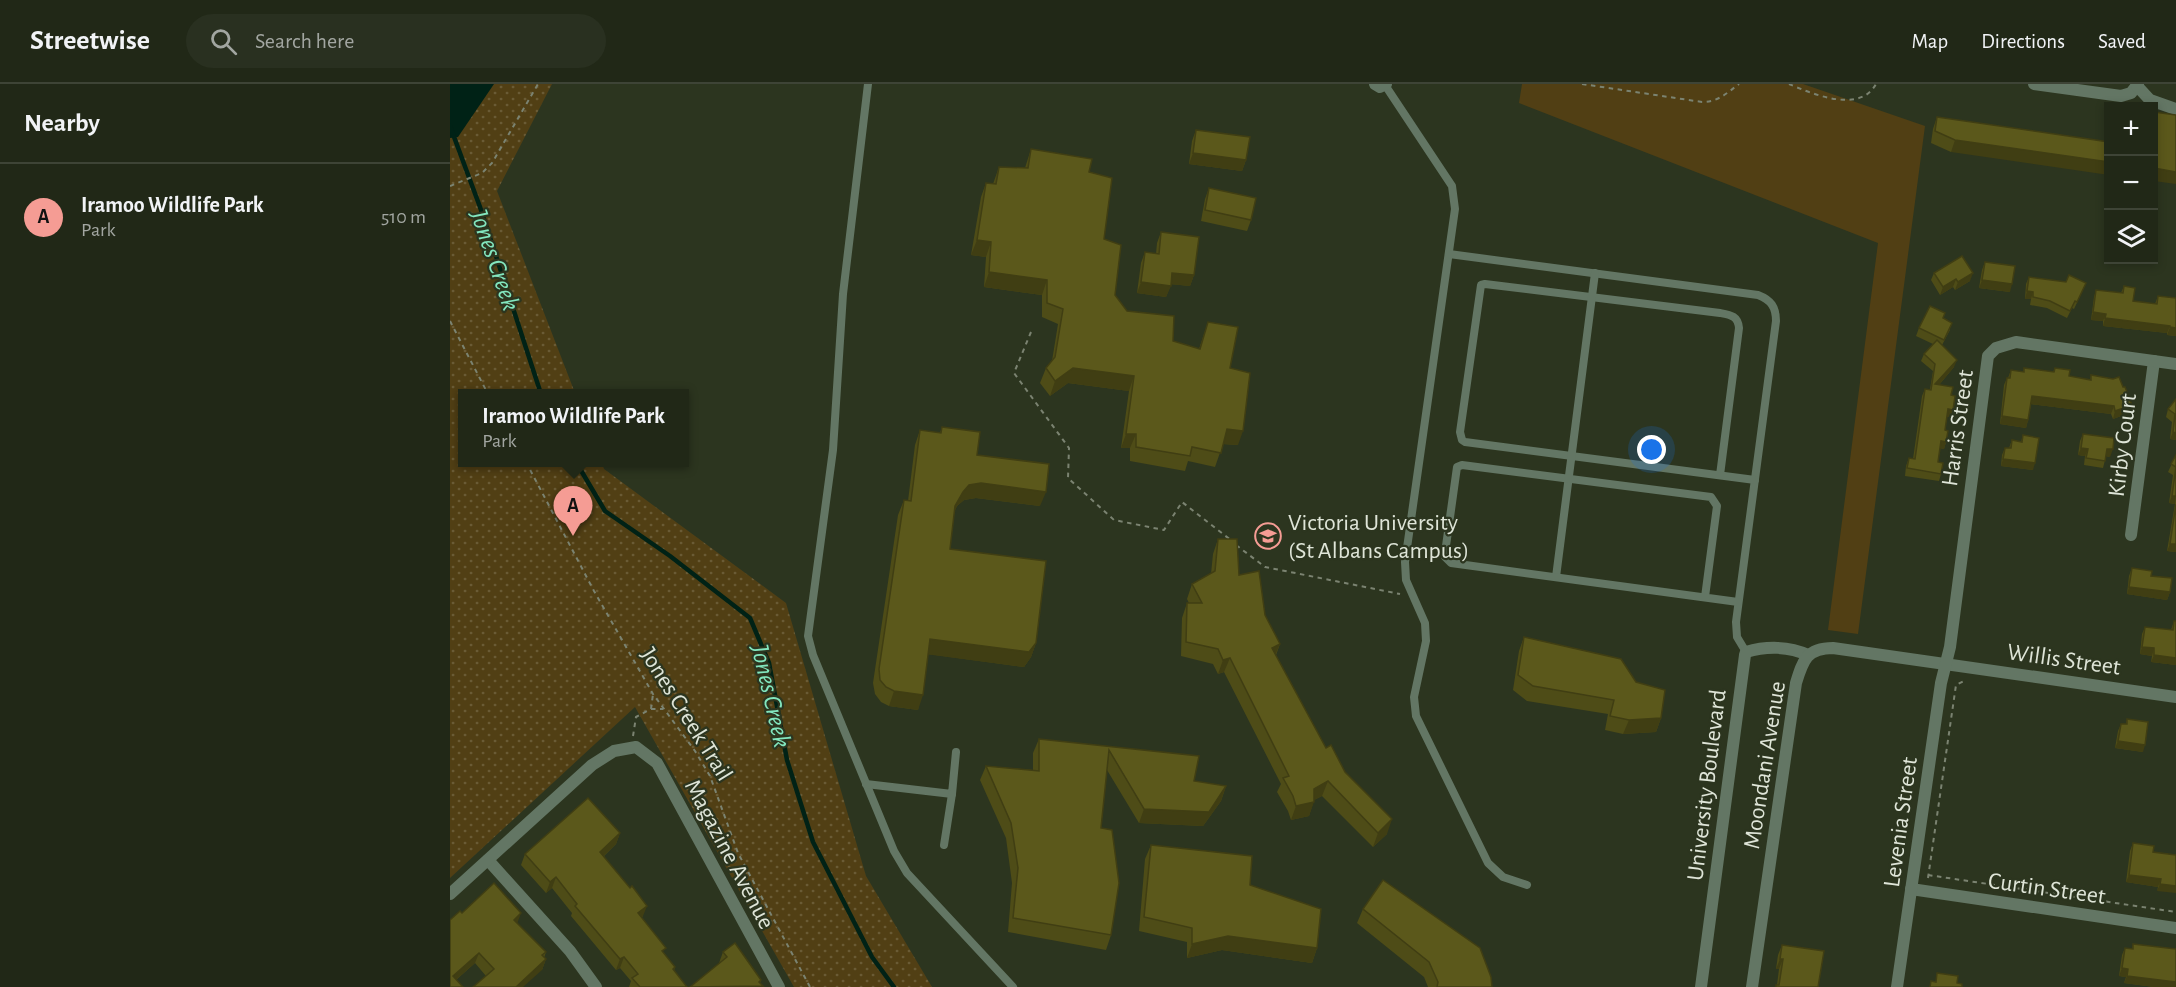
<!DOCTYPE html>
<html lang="en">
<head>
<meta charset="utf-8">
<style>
	:root { --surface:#212817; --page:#293020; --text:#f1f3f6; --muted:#a2a6a1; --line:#3e4436; --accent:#f59c94 }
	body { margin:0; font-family:"Alegreya Sans",sans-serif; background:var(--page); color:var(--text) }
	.controls { position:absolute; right:18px; top:18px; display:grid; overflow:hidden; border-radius:0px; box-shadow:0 3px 9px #0003 }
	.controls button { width:54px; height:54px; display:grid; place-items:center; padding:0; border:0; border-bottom:2px solid var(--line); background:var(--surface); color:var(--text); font:30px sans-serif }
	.you { position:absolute; left:1202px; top:366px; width:21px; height:21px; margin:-15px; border:4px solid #fff; border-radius:50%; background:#1a73e8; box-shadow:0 0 0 9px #1a73e833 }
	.badge { display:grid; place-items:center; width:39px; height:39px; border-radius:50%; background:var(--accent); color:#111; font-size:20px; font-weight:700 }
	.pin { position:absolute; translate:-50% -50px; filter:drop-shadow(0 2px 3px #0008) }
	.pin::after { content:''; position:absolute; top:32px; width:21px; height:18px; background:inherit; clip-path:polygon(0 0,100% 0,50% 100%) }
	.popup { position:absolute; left:8px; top:305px; width:231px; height:78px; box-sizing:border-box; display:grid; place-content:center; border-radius:0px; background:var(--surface); filter:drop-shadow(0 2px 4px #0005); font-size:20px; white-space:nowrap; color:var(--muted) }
	.popup b { font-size:22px; color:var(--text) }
	.popup::after { content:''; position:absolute; left:50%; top:100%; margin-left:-12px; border:12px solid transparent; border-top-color:var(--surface) }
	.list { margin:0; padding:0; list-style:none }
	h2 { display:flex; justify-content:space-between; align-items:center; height:78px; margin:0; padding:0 24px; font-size:26px }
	h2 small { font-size:20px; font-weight:400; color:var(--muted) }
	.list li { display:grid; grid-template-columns:39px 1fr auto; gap:18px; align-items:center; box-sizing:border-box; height:108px; padding:0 24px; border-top:2px solid var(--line) }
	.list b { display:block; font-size:22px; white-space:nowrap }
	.list p { margin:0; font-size:20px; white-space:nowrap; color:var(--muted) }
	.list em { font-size:20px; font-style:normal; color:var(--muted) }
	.icon { flex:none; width:33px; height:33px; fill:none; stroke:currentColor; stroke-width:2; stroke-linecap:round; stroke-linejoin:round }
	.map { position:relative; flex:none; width:1726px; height:903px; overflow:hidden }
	header { display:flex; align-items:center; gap:36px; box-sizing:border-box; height:84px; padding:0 30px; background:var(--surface); border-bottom:2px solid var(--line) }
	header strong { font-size:28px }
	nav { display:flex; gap:33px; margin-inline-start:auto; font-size:21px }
	.search { width:420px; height:54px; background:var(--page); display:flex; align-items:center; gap:15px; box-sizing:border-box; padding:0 21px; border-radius:33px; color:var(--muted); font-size:22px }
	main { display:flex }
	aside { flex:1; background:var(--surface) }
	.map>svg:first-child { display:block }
</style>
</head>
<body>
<header>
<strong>Streetwise</strong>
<div class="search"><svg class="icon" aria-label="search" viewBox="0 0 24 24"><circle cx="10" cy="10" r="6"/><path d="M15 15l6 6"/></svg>Search here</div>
<nav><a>Map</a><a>Directions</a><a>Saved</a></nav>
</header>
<main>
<aside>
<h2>Nearby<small></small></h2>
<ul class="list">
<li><span class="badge">A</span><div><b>Iramoo Wildlife Park</b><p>Park</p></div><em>510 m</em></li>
</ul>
</aside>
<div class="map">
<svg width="1726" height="903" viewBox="0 0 1726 903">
	<defs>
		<pattern id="park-dots" width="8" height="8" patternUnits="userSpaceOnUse" patternTransform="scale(1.5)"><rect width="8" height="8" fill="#513f14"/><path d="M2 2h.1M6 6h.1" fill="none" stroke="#6a5b35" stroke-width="1.8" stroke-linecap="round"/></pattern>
	</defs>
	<rect width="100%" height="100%" fill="#2c351f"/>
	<polygon fill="#513f14" points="1072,0 1353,0 1475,42 1408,550 1378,546 1428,159 1069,19"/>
	<polygon fill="url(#park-dots)" points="0,0 102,0 47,107 125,309 12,310 12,378 152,379 154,385 336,519 416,792 482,903 344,903 185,623 0,794"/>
	<polygon fill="#002216" points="0,0 44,0 8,53 0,54"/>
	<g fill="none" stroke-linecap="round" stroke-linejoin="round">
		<g stroke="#002216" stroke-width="4.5">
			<polyline points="0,42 30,123 91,310"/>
			<polyline points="126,378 155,427 220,472 300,534 319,579 337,676 363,758 422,873 444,903"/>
		</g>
		<g stroke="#7b8371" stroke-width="2" stroke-dasharray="4.5 4.5" stroke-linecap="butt">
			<path d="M1132,0L1252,18C1268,18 1277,9 1289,0"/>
			<path d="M1339,0C1362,10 1410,30 1426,0"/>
			<polyline points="0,102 32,89 42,79 88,0"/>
			<polyline points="0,237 38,310"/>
			<polyline points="581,248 564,289 619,364 618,394 664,436 714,446 732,418 782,457"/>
			<polyline points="76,378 144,507 203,610 245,667 260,692 288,769 360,903"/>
			<polyline points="786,461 815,483 950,510"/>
			<polyline points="201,625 213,625"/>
			<polyline points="183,652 186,633 201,625 203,610"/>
			<polyline points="1478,791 1726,828"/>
			<polyline points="1478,794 1506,601 1514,597"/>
		</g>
		<g stroke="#637664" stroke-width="8">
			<polyline points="418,0 393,210 383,366 358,552 363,571 444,767 457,789 563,903"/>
			<polyline points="935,1 1002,102 1005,125 955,478 956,496 975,539 976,557 964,613 966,632 1038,779 1053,793 1077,801"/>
			<path d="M999,170L1308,211C1321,216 1326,223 1326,237L1286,538L1287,553L1296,568"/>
			<path d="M1270,391L1289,244C1288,232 1281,231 1270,229L1035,200L1031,201L1010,348L1012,356L1015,358L1305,396"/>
			<polyline points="1106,493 1145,189"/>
			<polyline points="1255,513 1267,422 1261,413 1012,381 1007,383 995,469 995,473 1001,479 1288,518"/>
			<polyline points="416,700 502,710 506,668"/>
			<polyline points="494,761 502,710"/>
		</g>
		<g stroke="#637664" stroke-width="12">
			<polyline points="925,0 930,3 936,0"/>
			<polyline points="1584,0 1671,12 1681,9 1688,0"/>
			<polyline points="1687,2 1700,16 1726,25"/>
			<polyline points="1681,451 1704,277"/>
			<polyline points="38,776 120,867 146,903"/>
			<polyline points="1461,805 1726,844"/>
			<polyline points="0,810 142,681 164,667 186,663 207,679 329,903"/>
			<path d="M1251,903L1295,571L1296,568C1316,562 1339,562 1358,571"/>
			<path d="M1302,903L1346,599C1353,576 1357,564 1383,564L1726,613"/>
			<polyline points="1447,903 1491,599 1500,563 1538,272 1546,264 1566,258 1726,280"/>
		</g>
	</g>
	<g fill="#4e4c17">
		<polygon points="1487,33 1659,58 1501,68 1481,59 1483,45"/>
		<polygon points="746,46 796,76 792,87 739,80 742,57"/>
		<polygon points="581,65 639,88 665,211 677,227 723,257 749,265 758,238 780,284 788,361 773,360 765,383 738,377 735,387 680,377 680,364 671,364 679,307 618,299 600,312 590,299 596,284 602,277 608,240 592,233 592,211 534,203 536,173 521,171 531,113 536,99 543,100 549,83 575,84"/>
		<polygon points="759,104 801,136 797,147 751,137 755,115"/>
		<polygon points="711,148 744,191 740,202 721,200 716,213 687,209 691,179 695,168 706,170 707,159"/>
		<polygon points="1535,178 1560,208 1529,204 1532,186"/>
		<polygon points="1484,189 1520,197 1505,206 1503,203 1490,211 1481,196"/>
		<polygon points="1579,193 1633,206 1624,225 1622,224 1617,234 1597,224 1580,221 1581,215 1575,215 1576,200"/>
		<polygon points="1674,202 1683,217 1705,220 1708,212 1726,214 1726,252 1717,251 1717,249 1653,242 1653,237 1641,236 1644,213 1646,206 1671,209"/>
		<polygon points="1495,229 1493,235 1500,246 1492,261 1504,283 1489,301 1501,311 1500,333 1497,333 1495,346 1496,358 1494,365 1490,364 1488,378 1491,390 1489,397 1455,392 1456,382 1459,374 1463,375 1472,312 1475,305 1480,305 1483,287 1471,277 1474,270 1483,260 1466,252 1469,244"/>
		<polygon points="1574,284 1603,288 1605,284 1619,292 1640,296 1641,291 1673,303 1682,321 1679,329 1663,335 1661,330 1581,320 1578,336 1576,344 1550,340 1554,301 1557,294 1558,294 1561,286 1573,288"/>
		<polygon points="1726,315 1726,356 1720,355 1722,338 1716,333 1718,325"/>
		<polygon points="492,343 590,422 526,414 514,416 507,422 504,428 500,465 586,559 581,573 574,583 478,570 468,626 439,622 431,618 425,610 423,599 448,431 454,416 458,417 465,361 470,346 490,349"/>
		<polygon points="1633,350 1660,373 1656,372 1653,384 1634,381 1635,372 1628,371 1630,357"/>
		<polygon points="1573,351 1583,386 1551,382 1552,371 1555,364 1559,364 1562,356 1571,358"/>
		<polygon points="1726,371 1726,468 1717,467 1725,420 1719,419 1723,391 1718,388"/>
		<polygon points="768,455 789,491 815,531 830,560 826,571 876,664 895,688 937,750 923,763 872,712 864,716 859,732 841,736 838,727 827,708 831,700 774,588 768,590 763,580 731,572 732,534 737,519 739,519 737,515 742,500 761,490 763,470"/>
		<polygon points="1682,484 1701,492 1720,508 1717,516 1677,510 1679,492"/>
		<polygon points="1724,537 1726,537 1726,581 1701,578 1702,572 1690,570 1692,550 1695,543 1721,546"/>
		<polygon points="1074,553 1211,634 1206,648 1173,650 1155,646 1158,630 1077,617 1063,606 1069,567"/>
		<polygon points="1677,635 1693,668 1665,664 1668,647 1671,640 1676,640"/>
		<polygon points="589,655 749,672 744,697 776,702 771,717 753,742 689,739 657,686 651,744 661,851 656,866 558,848 562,799 556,754 530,696 536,682 583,686 583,669"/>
		<polygon points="170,749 166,760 154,772 193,832 191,834 214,869 225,883 224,887 237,903 179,903 181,897 170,884 166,886 121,832 122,829 102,804 96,809 71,781 75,770"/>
		<polygon points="1683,759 1703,768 1726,771 1707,807 1708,803 1676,798 1680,767"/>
		<polygon points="701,761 800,801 867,864 862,879 772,866 737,874 737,858 689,847 695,775"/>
		<polygon points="913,825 1042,903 978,903 974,893 907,839"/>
		<polygon points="12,829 67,839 96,868 94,874 96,875 92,886 36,892 25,879 6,896 0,903"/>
		<polygon points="1683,860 1726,903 1704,903 1674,899 1676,893 1669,892 1672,871 1675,864 1682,865"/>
		<polygon points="1332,861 1368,903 1326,903 1327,901 1329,885 1326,885 1328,871"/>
		<polygon points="273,868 311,896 310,899 269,879"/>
	</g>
	<g fill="#403e13">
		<polygon points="1505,56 1659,78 1659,91 1501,68"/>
		<polygon points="743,69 796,76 792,87 739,80"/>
		<polygon points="1704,84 1726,88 1726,100 1704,97"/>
		<polygon points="527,156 541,158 536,173 521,171"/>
		<polygon points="539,188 597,196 592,211 534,203"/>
		<polygon points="722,189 744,191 740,202 718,200"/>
		<polygon points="1523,189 1520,197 1505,206 1508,198"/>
		<polygon points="1506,195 1503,203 1490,211 1493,203"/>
		<polygon points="1532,196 1562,200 1560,208 1529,204"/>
		<polygon points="691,198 721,202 716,213 687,209"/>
		<polygon points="1577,207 1583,208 1581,215 1575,215"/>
		<polygon points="1643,228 1656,230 1653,237 1641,236"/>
		<polygon points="1655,234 1720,242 1717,249 1653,242"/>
		<polygon points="1720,243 1726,244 1726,252 1717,251"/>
		<polygon points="1507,276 1504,283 1483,308 1485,300"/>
		<polygon points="623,284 684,292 679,307 618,299 600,312 605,297"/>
		<polygon points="1582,312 1664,322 1661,330 1579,320"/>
		<polygon points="1682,321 1679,329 1663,335 1665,327"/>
		<polygon points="1498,325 1503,326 1500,333 1495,333"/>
		<polygon points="1552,332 1578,336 1576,344 1550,340"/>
		<polygon points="777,345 793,347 788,361 772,360"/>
		<polygon points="1723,348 1726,349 1726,356 1720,355"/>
		<polygon points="676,350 686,350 680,364 671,364"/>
		<polygon points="1491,357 1496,358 1494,365 1488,364"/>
		<polygon points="1631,364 1638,365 1635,372 1628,371"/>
		<polygon points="1657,365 1663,365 1660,373 1655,372"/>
		<polygon points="1553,375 1585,379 1583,386 1551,382"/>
		<polygon points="531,399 596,408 590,422 526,414 514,416 507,422 500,437 505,422 513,408 519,401"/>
		<polygon points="1722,412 1726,412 1725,420 1719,419"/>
		<polygon points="1720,460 1726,460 1726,468 1717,467"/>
		<polygon points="1679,503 1720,508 1717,516 1677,510"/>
		<polygon points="480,555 586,559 581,573 574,583 475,570"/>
		<polygon points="830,560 824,574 822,564"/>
		<polygon points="1692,563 1704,564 1702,572 1690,570"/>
		<polygon points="1704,571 1726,574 1726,581 1701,578"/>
		<polygon points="780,574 774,588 768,590 773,576"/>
		<polygon points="444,607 473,611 468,626 439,622"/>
		<polygon points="1211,634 1206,648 1173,650 1179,636"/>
		<polygon points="1668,657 1695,661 1693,668 1665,664"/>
		<polygon points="878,697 872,712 858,719 864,705"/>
		<polygon points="776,702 771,717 753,742 689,739 694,725"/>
		<polygon points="864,718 859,732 841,736 846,722"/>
		<polygon points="942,735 937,750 923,763 928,749"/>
		<polygon points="170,749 166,760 146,779 150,768"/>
		<polygon points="1679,791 1711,795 1708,803 1676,798"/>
		<polygon points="106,793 102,804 96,809 100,798"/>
		<polygon points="1710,800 1726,802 1726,809 1707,807"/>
		<polygon points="197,822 193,832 184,840 188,829"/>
		<polygon points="71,829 67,840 64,836"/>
		<polygon points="778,852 867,864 862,879 772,866 737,874 742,860"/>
		<polygon points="29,869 25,879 0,901 3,892"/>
		<polygon points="174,873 170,884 166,886 170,875"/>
		<polygon points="96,875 92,886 73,903 66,903"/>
		<polygon points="1330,875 1333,875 1329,885 1326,885"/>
		<polygon points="1672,884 1678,885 1676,893 1669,892"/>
		<polygon points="1677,892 1726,898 1726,903 1704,903 1674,899"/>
	</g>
	<g fill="#5b581b" stroke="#403e13" stroke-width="1.5">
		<polygon points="1704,28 1726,31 1726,88 1704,84"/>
		<polygon points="1487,33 1659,58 1659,78 1505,56 1485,47"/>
		<polygon points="746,46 800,53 796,76 743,69"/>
		<polygon points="581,65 642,75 639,88 662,94 654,155 671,161 665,211 677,227 724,232 723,257 750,265 758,238 788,243 780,284 800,289 793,347 777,345 771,369 742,363 740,372 686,363 686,350 676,350 684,292 623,284 605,297 596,284 605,273 613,225 597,219 597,196 539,188 541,158 527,156 536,99 546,100 549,83 578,84"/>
		<polygon points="759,104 806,114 801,136 755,126"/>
		<polygon points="711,148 749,153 744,191 722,189 721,202 691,198 695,168 709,170"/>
		<polygon points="1512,172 1523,189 1508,198 1506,195 1493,203 1484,189"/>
		<polygon points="1535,178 1565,182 1562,200 1532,196"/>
		<polygon points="1619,191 1636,199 1627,218 1625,217 1620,227 1600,217 1583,213 1583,208 1577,207 1579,193 1616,198"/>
		<polygon points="1674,202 1685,204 1683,217 1707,220 1708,212 1726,214 1726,244 1720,243 1720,242 1655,234 1656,230 1643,228 1646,206 1673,209"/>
		<polygon points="1480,222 1495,229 1493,234 1502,239 1494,256 1469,244"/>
		<polygon points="1487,256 1507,276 1485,300 1503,303 1501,311 1505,312 1503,326 1498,325 1495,346 1498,347 1496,358 1491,357 1488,378 1493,379 1491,390 1457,384 1459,374 1465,375 1475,305 1481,306 1485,280 1474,270"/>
		<polygon points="1574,284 1604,288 1605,284 1620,286 1619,292 1641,296 1641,291 1663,295 1669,293 1673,303 1675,303 1682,321 1665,327 1664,322 1582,312 1578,336 1552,332 1557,294 1560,294 1561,286 1574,288"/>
		<polygon points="1726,315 1726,349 1723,348 1725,330 1718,325"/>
		<polygon points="492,343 530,348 527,371 599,380 596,408 531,399 519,401 513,408 505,422 500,465 596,477 586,559 579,568 480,555 473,611 444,607 436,603 430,596 429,585 454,416 461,417 470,346 491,349"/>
		<polygon points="1633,350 1664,354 1663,365 1657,365 1655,377 1636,374 1638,365 1631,364"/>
		<polygon points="1573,351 1589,354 1585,379 1553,375 1555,364 1561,364 1562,356 1572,358"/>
		<polygon points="1726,371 1726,412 1722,412 1726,383 1721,380"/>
		<polygon points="1726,420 1726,460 1720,460"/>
		<polygon points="768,455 787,455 789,491 809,487 815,531 830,560 822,564 876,664 881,661 895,688 942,735 928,749 878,697 864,705 864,718 846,722 843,712 833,694 839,692 780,574 773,576 768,565 736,558 737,519 752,519 742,500 765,487"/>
		<polygon points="1682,484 1702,487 1701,492 1722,494 1720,508 1679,503"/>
		<polygon points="1724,537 1726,537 1726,574 1704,571 1704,564 1692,563 1695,543 1723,546"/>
		<polygon points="1074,553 1171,575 1186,598 1215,606 1211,634 1179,636 1160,632 1164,616 1083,602 1068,591"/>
		<polygon points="1677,635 1698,638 1695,661 1668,657 1671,640 1677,640"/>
		<polygon points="589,655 749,672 744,697 776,702 759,728 694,725 659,666 651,744 662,746 669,799 661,851 563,834 568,784 561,739 536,682 589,687"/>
		<polygon points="138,714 170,749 150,768 180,804 182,802 197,822 188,829 216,864 212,867 225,883 223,885 237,903 190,903 182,894 188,890 174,873 170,875 125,822 127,820 106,793 100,798 75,770"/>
		<polygon points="1683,759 1704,762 1703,768 1726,771 1726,802 1710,800 1711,795 1679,791"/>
		<polygon points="701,761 802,772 800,801 871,825 867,864 778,852 742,860 742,844 694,833"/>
		<polygon points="933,796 1030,864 1041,893 1042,903 987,903 988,898 979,878 913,825"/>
		<polygon points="44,799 71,829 64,836 96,868 92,871 96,875 66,903 23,903 44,885 29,869 3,892 13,903 0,903 0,836 10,827 12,829"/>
		<polygon points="285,859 311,896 309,898 313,902 240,903 277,873 273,868"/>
		<polygon points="1683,860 1726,865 1726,898 1677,892 1678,885 1672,884 1675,864 1683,865"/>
		<polygon points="1332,861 1374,867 1368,903 1326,903 1326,901 1329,901 1333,875 1330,875"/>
		<polygon points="1487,889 1508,892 1507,899 1512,900 1512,903 1480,903 1481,897 1486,898"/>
	</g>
	<defs>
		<g id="university-ring" transform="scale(1.35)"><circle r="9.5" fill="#2c351f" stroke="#f59c94" stroke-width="1.5"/><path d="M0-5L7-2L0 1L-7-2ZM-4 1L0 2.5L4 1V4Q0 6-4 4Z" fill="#f59c94"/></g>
	</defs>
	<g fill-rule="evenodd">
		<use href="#university-ring" x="818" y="452"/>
	</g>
	<g text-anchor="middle" stroke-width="4.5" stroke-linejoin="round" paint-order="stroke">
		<g font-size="24" fill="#dfe5d8" stroke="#2c351f">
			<text transform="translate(1507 344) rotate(-82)" y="8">Harris Street</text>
			<text transform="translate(1672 361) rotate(-83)" y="8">Kirby Court</text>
			<text transform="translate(1614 575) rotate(8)" y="8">Willis Street</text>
			<text transform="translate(237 630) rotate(58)" y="8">Jones Creek Trail</text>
			<text transform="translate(1314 681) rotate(-81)" y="8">Moondani Avenue</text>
			<text transform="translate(1256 701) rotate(-83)" y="8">University Boulevard</text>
			<text transform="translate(1450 738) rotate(-82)" y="8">Levenia Street</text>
			<text transform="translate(280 770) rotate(62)" y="8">Magazine Avenue</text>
			<text transform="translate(1597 804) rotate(8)" y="8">Curtin Street</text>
		</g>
		<g font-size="24" fill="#dfe5d8" stroke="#2c351f" text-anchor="start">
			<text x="838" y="446">Victoria University<tspan x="838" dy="28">(St Albans Campus)</tspan></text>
		</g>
		<g font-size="26" font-style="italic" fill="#83e7bf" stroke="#2c351f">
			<text transform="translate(46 176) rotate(71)" y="9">Jones Creek</text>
			<text transform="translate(322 612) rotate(77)" y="9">Jones Creek</text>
		</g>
	</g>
</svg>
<div class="controls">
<button>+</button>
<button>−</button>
<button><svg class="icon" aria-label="layers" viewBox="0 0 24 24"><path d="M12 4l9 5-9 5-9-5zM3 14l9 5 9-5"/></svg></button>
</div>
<div class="you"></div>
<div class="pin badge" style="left:123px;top:452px">A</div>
<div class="popup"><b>Iramoo Wildlife Park</b>Park</div>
</div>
</main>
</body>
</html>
